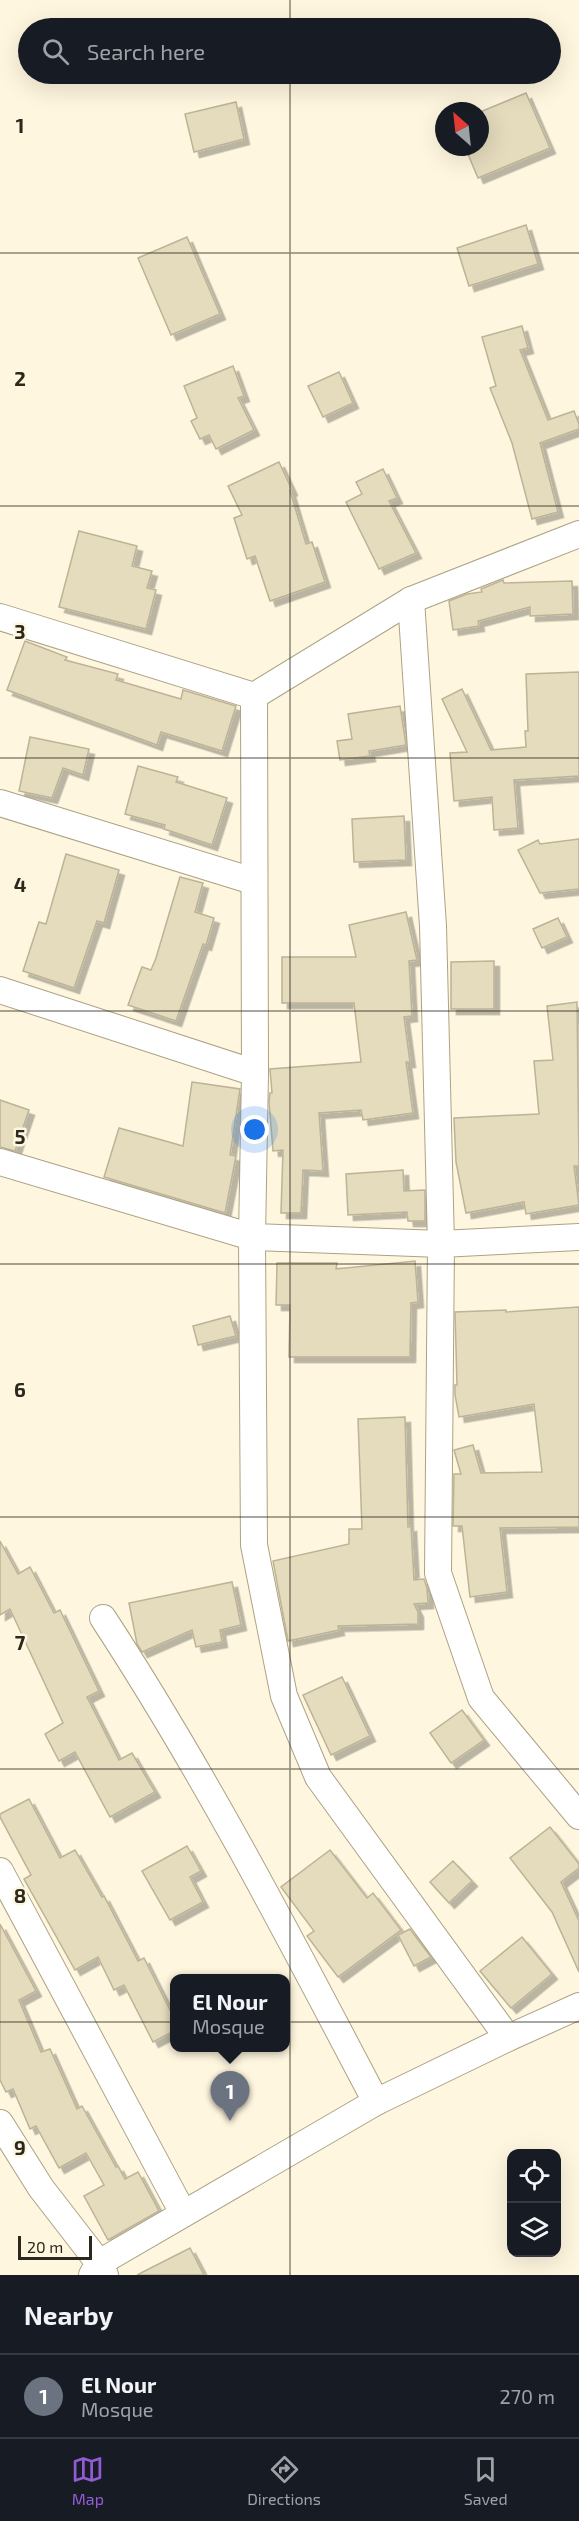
<!DOCTYPE html>
<html lang="en">
<head>
<meta charset="utf-8">
<style>
	:root { --surface:#171b24; --page:#20242c; --text:#f1f3f6; --muted:#9ea1a6; --line:#363941; --accent:#905bd4 }
	body { margin:0; font-family:"Exo 2",sans-serif; background:var(--page); color:var(--text) }
	.controls { position:absolute; right:18px; bottom:18px; display:grid; overflow:hidden; border-radius:12px; box-shadow:0 6px 24px #0002 }
	.controls button { width:54px; height:54px; display:grid; place-items:center; padding:0; border:0; border-bottom:2px solid var(--line); background:var(--surface); color:var(--text); font:30px sans-serif }
	.compass { position:absolute; left:435px; top:102px; width:54px; height:54px; border-radius:50%; background:var(--surface); box-shadow:0 6px 24px #0002; rotate:333deg }
	.scale { position:absolute; left:18px; bottom:15px; width:74px; box-sizing:border-box; padding-left:6px; border:3px solid #2c281d; border-top:0; font-size:16px; line-height:21px; white-space:nowrap; color:#2c281d; -webkit-text-stroke:4px #fef6de; paint-order:stroke }
	.you { position:absolute; left:255px; top:1130px; width:21px; height:21px; margin:-15px; border:4px solid #fff; border-radius:50%; background:#1a73e8; box-shadow:0 0 0 9px #1a73e833 }
	.badge { display:grid; place-items:center; width:39px; height:39px; border-radius:50%; background:var(--accent); color:#fff; font-size:20px; font-weight:700 }
	.pin { position:absolute; translate:-50% -50px; filter:drop-shadow(0 2px 3px #0008) }
	.pin::after { content:''; position:absolute; top:32px; width:21px; height:18px; background:inherit; clip-path:polygon(0 0,100% 0,50% 100%) }
	.popup { position:absolute; left:170px; top:1974px; width:120px; height:78px; box-sizing:border-box; display:grid; place-content:center; border-radius:12px; background:var(--surface); filter:drop-shadow(0 2px 4px #0005); font-size:20px; white-space:nowrap; color:var(--muted) }
	.popup b { font-size:22px; color:var(--text) }
	.popup::after { content:''; position:absolute; left:50%; top:100%; margin-left:-12px; border:12px solid transparent; border-top-color:var(--surface) }
	.list { margin:0; padding:0; list-style:none }
	h2 { display:flex; justify-content:space-between; align-items:center; height:78px; margin:0; padding:0 24px; font-size:26px }
	h2 small { font-size:20px; font-weight:400; color:var(--muted) }
	.list li { display:grid; grid-template-columns:39px 1fr auto; gap:18px; align-items:center; box-sizing:border-box; height:84px; padding:0 24px; border-top:2px solid var(--line) }
	.list b { display:block; font-size:22px; white-space:nowrap }
	.list p { margin:0; font-size:20px; white-space:nowrap; color:var(--muted) }
	.list em { font-size:20px; font-style:normal; color:var(--muted) }
	.icon { flex:none; width:33px; height:33px; fill:none; stroke:currentColor; stroke-width:2; stroke-linecap:round; stroke-linejoin:round }
	.map { position:relative; flex:none; width:579px; height:2275px; overflow:hidden }
	.search { position:absolute; background:var(--surface); box-shadow:0 6px 24px #0002; left:18px; right:18px; top:18px; height:66px; display:flex; align-items:center; gap:15px; box-sizing:border-box; padding:0 21px; border-radius:33px; color:var(--muted); font-size:22px }
	.sheet { height:162px; background:var(--surface) }
	nav { display:flex; justify-content:space-around; align-items:center; box-sizing:border-box; height:84px; border-top:2px solid var(--line); background:var(--surface); font-size:16px; color:var(--muted) }
	nav a { display:grid; justify-items:center; gap:3px }
	nav .on { color:var(--accent) }
	.map>svg:first-child { display:block }
</style>
</head>
<body>
<div class="map">
<svg width="579" height="2275" viewBox="0 0 579 2275">
	<defs>
		<filter id="shadow"><feDropShadow dx="5.5" dy="5.5" stdDeviation="0" flood-color="#0004"/></filter>
	</defs>
	<rect width="100%" height="100%" fill="#fef6de"/>
	<g fill="#e5dbbd" stroke="#bdb396" stroke-width="1.5" filter="url(#shadow)">
		<polygon points="526,93 550,148 478,178 465,147 480,147 480,112"/>
		<polygon points="236,102 244,139 194,152 185,114"/>
		<polygon points="526,225 538,264 469,286 457,248"/>
		<polygon points="187,237 220,314 171,335 138,258"/>
		<polygon points="522,326 528,348 520,350 548,420 574,411 579,424 579,429 540,443 558,512 532,519 512,443 490,388 496,386 482,337"/>
		<polygon points="233,366 244,396 238,398 254,430 216,449 209,435 200,439 191,421 197,418 184,386"/>
		<polygon points="339,372 353,403 323,417 308,386"/>
		<polygon points="279,462 292,490 290,491 306,544 312,542 325,582 270,601 255,556 247,559 234,518 242,515 228,486"/>
		<polygon points="383,469 397,498 389,501 416,553 379,569 346,502 362,494 356,482"/>
		<polygon points="79,531 137,546 132,566 152,571 147,588 156,590 146,629 59,607"/>
		<polygon points="503,580 504,583 572,581 573,614 530,616 530,607 478,621 479,626 453,630 449,601 467,594 482,592 481,589"/>
		<polygon points="25,641 67,657 65,660 118,674 116,680 181,699 183,690 236,706 222,751 161,732 157,745 7,690"/>
		<polygon points="579,672 579,776 514,780 518,828 494,830 492,797 454,801 450,753 467,752 442,699 462,689 491,750 526,747 525,731 528,731 526,674"/>
		<polygon points="400,706 406,745 369,751 370,756 340,760 337,741 352,739 348,714"/>
		<polygon points="30,737 89,749 83,775 63,768 52,798 19,791"/>
		<polygon points="138,766 178,777 176,782 227,798 212,845 164,829 165,825 125,814"/>
		<polygon points="404,816 406,860 354,862 352,819"/>
		<polygon points="579,839 579,889 540,893 518,850 538,840 540,844"/>
		<polygon points="66,854 119,870 104,923 97,921 74,988 23,971 39,922 46,924"/>
		<polygon points="180,877 203,883 195,912 214,918 206,945 203,944 176,1021 128,1005 142,967 151,970 156,958"/>
		<polygon points="406,912 417,960 409,961 412,1016 404,1017 410,1062 406,1062 413,1113 363,1120 361,1110 319,1113 323,1171 303,1170 301,1213 281,1213 283,1150 273,1151 269,1102 270,1093 272,1093 270,1069 361,1062 354,1003 282,1003 282,957 356,957 349,925"/>
		<polygon points="558,918 567,937 542,948 533,929"/>
		<polygon points="494,961 494,1009 451,1009 451,962"/>
		<polygon points="577,1002 579,1166 574,1166 579,1205 526,1214 524,1202 466,1213 456,1162 454,1118 539,1114 534,1061 553,1060 547,1006"/>
		<polygon points="192,1082 240,1089 230,1155 236,1156 225,1213 104,1177 119,1128 183,1146"/>
		<polygon points="0,1100 29,1110 15,1151 0,1147"/>
		<polygon points="403,1170 404,1191 425,1190 425,1221 408,1221 407,1212 348,1215 346,1174"/>
		<polygon points="415,1261 418,1302 411,1303 410,1357 289,1357 290,1305 276,1305 277,1263 337,1263 336,1269"/>
		<polygon points="579,1307 579,1527 500,1528 507,1592 470,1597 462,1526 453,1526 454,1474 461,1474 454,1450 473,1445 481,1473 542,1472 534,1404 459,1417 455,1395 455,1385 457,1385 455,1312 506,1310 506,1312"/>
		<polygon points="230,1316 236,1336 198,1345 193,1326"/>
		<polygon points="405,1417 408,1527 411,1526 414,1580 424,1579 427,1588 428,1603 414,1604 418,1612 418,1624 338,1626 339,1630 288,1641 273,1561 349,1544 349,1529 362,1529 358,1419"/>
		<polygon points="0,1541 18,1574 30,1567 54,1613 60,1610 99,1691 87,1697 119,1760 132,1753 155,1792 110,1817 75,1752 59,1761 45,1734 63,1723 10,1609 0,1615"/>
		<polygon points="232,1582 241,1625 220,1630 222,1642 196,1647 192,1630 142,1652 137,1644 129,1603"/>
		<polygon points="342,1677 370,1736 331,1755 303,1695"/>
		<polygon points="462,1710 484,1740 451,1763 430,1733"/>
		<polygon points="29,1799 60,1858 75,1850 102,1897 104,1896 138,1961 144,1958 174,2018 174,2031 153,2042 124,1985 114,1990 98,1957 75,1970 24,1879 31,1875 0,1817 0,1814"/>
		<polygon points="550,1827 579,1864 579,1868 561,1882 579,1921 579,1972 552,1912 510,1858"/>
		<polygon points="187,1846 201,1871 190,1877 203,1902 170,1920 142,1871"/>
		<polygon points="330,1850 367,1898 373,1893 401,1930 338,1977 307,1936 314,1931 281,1887"/>
		<polygon points="453,1861 472,1881 449,1903 430,1882"/>
		<polygon points="0,1924 36,1991 19,2000 41,2052 50,2049 77,2109 82,2106 116,2167 118,2166 125,2179 138,2172 159,2211 108,2240 84,2196 104,2185 86,2153 59,2168 36,2126 30,2129 13,2089 6,2092 0,2080"/>
		<polygon points="410,1929 431,1957 414,1966 398,1935"/>
		<polygon points="522,1937 552,1974 511,2008 480,1971"/>
		<polygon points="190,2248 204,2275 137,2275"/>
	</g>
	<g fill="none" stroke-linecap="round" stroke-linejoin="round">
		<g stroke="#aca285" stroke-width="28">
			<g id="street">
				<polyline points="0,617 254,696 411,600 579,534"/>
				<polyline points="254,696 255,1073 252,1237 441,1244 433,926 411,600"/>
				<polyline points="0,803 253,881"/>
				<polyline points="0,990 255,1073"/>
				<polyline points="0,1162 252,1237 254,1545 284,1696 318,1777 508,2038 579,2006"/>
				<polyline points="579,1237 441,1244 438,1573 481,1698 579,1816"/>
				<path d="M103,1618C205,1774 290,1938 376,2102"/>
				<polyline points="0,1871 183,2213"/>
				<polyline points="0,2123 41,2188 99,2263 105,2275"/>
				<polyline points="92,2275 99,2263 376,2102 508,2038"/>
			</g>
		</g>
		<use href="#street" stroke="#fff" stroke-width="26"/>
	</g>
	<path fill="none" stroke="#2c281d" stroke-width="1.5" stroke-opacity="0.55" d="M290,0V28M290,74V2275M0,253H579M0,506H579M0,758H579M0,1011H579M0,1264H579M0,1517H579M0,1769H579M0,2022H579"/>
	<g font-size="20" text-anchor="middle" font-weight="bold" fill="#2c281d" stroke="#fef6de" stroke-width="5" stroke-linejoin="round" paint-order="stroke">
		<text x="20" y="133">1</text>
		<text x="20" y="386">2</text>
		<text x="20" y="639">3</text>
		<text x="20" y="892">4</text>
		<text x="20" y="1144">5</text>
		<text x="20" y="1397">6</text>
		<text x="20" y="1650">7</text>
		<text x="20" y="1903">8</text>
		<text x="20" y="2155">9</text>
	</g>
</svg>
<div class="controls">
<button><svg class="icon" aria-label="locate" viewBox="0 0 24 24"><circle cx="12" cy="12" r="6"/><path d="M12 2v4M12 18v4M2 12h4M18 12h4"/></svg></button>
<button><svg class="icon" aria-label="layers" viewBox="0 0 24 24"><path d="M12 4l9 5-9 5-9-5zM3 14l9 5 9-5"/></svg></button>
</div>
<svg class="compass" viewBox="-18 -18 36 36"><path d="M0-13l5 13h-10z" fill="#e53935"/><path d="M0 13l5-13h-10z" fill="#9ea1a6"/></svg>
<div class="scale">20 m</div>
<div class="you"></div>
<div class="pin badge" style="left:230px;top:2121px;background:#6b7280">1</div>
<div class="popup"><b>El Nour</b>Mosque</div>
<div class="search"><svg class="icon" aria-label="search" viewBox="0 0 24 24"><circle cx="10" cy="10" r="6"/><path d="M15 15l6 6"/></svg>Search here</div>
</div>
<section class="sheet">
<h2>Nearby<small></small></h2>
<ul class="list">
<li><span class="badge" style="background:#6b7280">1</span><div><b>El Nour</b><p>Mosque</p></div><em>270 m</em></li>
</ul>
</section>
<nav>
<a class="on"><svg class="icon" aria-label="map" viewBox="0 0 24 24"><path d="M3 6l6-2 6 2 6-2v14l-6 2-6-2-6 2zM9 4v14M15 6v14"/></svg>Map</a>
<a><svg class="icon" aria-label="directions" viewBox="0 0 24 24"><path d="M12 3l9 9-9 9-9-9zM9 14v-3h6M13 9l2 2-2 2"/></svg>Directions</a>
<a><svg class="icon" aria-label="saved" viewBox="0 0 24 24"><path d="M7 4h10v16l-5-4-5 4z"/></svg>Saved</a>
</nav>
</body>
</html>
